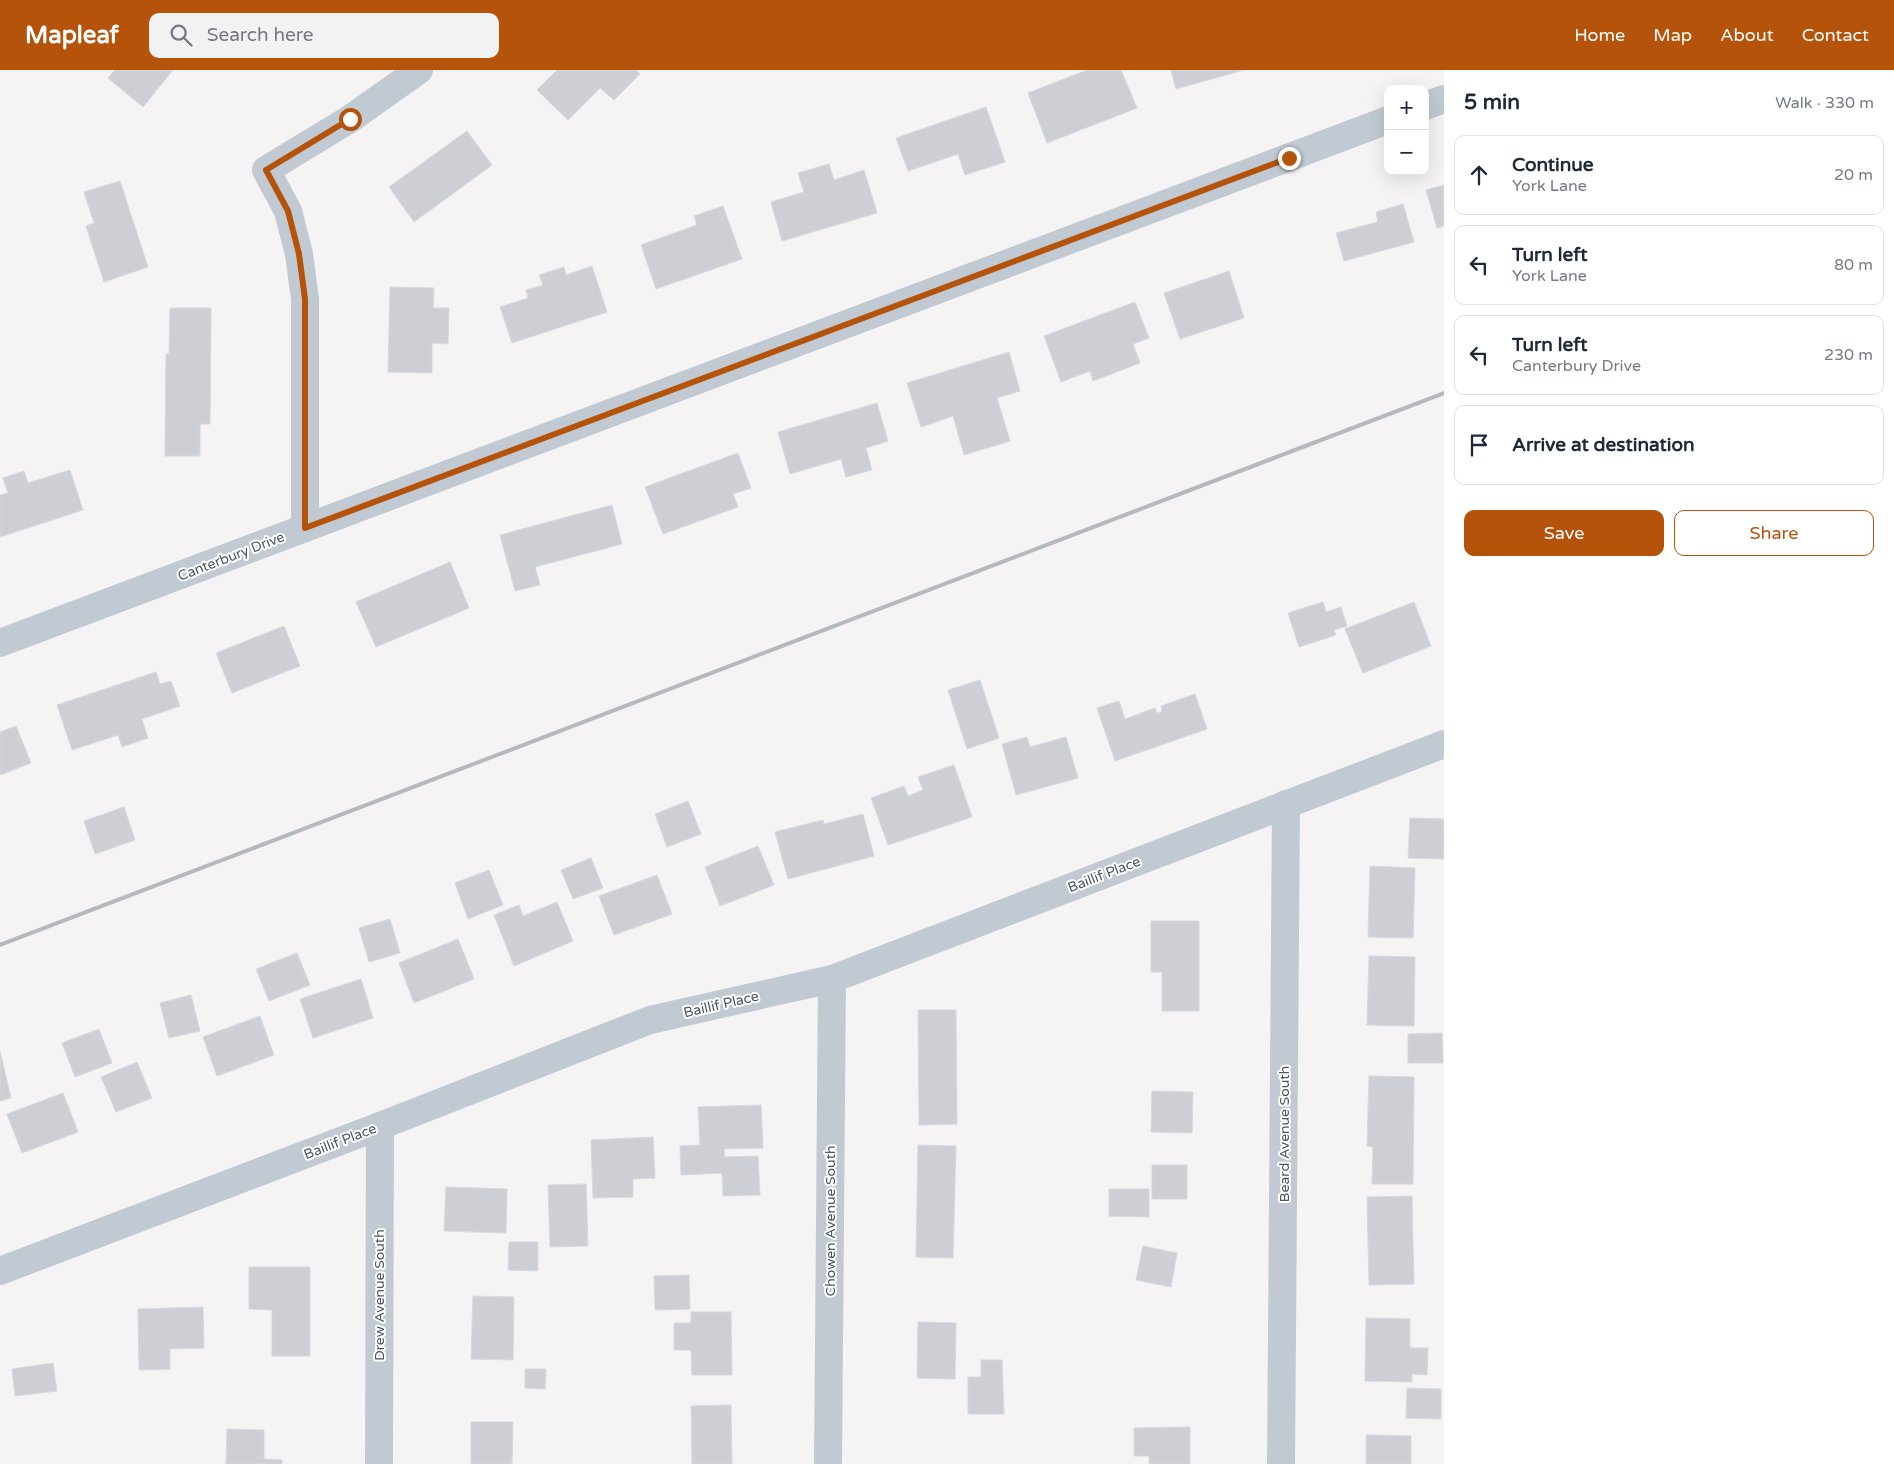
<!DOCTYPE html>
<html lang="en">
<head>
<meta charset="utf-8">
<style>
	:root { --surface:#fff; --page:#f2f2f3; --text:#1f2937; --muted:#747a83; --line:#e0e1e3; --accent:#b45309 }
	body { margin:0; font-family:"Varela Round",sans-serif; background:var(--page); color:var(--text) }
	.controls { position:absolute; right:15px; top:15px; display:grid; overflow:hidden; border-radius:10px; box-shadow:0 5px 20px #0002 }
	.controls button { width:45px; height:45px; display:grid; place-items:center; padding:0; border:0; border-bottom:1px solid var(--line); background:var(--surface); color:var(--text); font:25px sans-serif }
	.stop { position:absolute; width:15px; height:15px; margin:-11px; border:4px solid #b45309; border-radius:50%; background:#fff }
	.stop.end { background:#b45309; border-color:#fff; box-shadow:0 1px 5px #0008 }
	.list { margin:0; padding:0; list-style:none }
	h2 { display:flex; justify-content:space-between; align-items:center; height:65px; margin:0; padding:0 20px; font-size:21px }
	h2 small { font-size:16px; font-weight:400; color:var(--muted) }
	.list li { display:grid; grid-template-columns:32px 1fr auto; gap:15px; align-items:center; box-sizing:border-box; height:80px; margin:0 10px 10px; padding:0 10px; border:1px solid var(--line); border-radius:10px }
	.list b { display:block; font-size:19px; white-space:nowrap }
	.list p { margin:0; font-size:16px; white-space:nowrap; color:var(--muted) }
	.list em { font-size:16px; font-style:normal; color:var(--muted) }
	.actions { display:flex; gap:10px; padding:15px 20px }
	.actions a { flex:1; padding:11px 0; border:1px solid var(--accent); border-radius:10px; text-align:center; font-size:18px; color:var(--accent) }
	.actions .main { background:var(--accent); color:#fff }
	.icon { flex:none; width:28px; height:28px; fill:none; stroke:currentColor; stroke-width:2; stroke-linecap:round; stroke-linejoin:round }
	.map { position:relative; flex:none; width:1444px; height:1394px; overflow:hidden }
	header { display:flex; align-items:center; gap:30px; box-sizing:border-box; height:70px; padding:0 25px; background:var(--accent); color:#fff }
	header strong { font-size:24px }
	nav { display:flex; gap:28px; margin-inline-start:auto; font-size:18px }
	.search { width:350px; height:45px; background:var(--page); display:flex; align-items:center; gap:12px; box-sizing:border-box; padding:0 18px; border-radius:10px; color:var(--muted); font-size:19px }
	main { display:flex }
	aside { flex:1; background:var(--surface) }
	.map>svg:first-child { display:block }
</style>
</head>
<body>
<header>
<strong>Mapleaf</strong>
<div class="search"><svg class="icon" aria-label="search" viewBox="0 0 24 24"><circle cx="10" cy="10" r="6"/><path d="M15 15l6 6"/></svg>Search here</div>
<nav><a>Home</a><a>Map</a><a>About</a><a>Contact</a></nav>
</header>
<main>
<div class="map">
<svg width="1444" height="1394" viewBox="0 0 1444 1394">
	<rect width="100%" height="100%" fill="#f5f3f3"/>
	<g fill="#cdcfd5" stroke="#d7d9de">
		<polygon points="115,0 173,0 143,37 108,8"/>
		<polygon points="557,0 636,0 640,4 614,30 600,18 568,50 537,20"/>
		<polygon points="1087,0 1121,0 1137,38 1047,73 1028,23"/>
		<polygon points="1171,0 1244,0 1176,19"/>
		<polygon points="986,37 1005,92 965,105 958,84 908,101 896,68"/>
		<polygon points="467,61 492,95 414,152 389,117"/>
		<polygon points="829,94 834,110 864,100 877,143 782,171 771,132 804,122 798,103"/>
		<polygon points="120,111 148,197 104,212 86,156 94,153 84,122"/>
		<polygon points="1444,115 1444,156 1437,158 1426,120"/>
		<polygon points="1403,134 1414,172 1344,191 1336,163 1378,152 1376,142"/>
		<polygon points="723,136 742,189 656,219 641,175 697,155 694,146"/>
		<polygon points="592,196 607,242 512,273 500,237 528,228 526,220 543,215 539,205 564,197 566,205"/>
		<polygon points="1229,201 1244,248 1180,269 1164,223"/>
		<polygon points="390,217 434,218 433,238 449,238 448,274 432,273 432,303 388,302"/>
		<polygon points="1135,232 1149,268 1133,274 1140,293 1093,311 1090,301 1061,312 1044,266"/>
		<polygon points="170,238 211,238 210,354 200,354 200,386 165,386 166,284 169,284"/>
		<polygon points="1009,282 1020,321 997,328 1010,371 964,385 953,346 921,357 907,313"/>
		<polygon points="877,333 888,371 866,378 872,400 846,407 841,389 790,404 778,362"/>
		<polygon points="738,383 751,418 733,424 738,437 663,464 645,417"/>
		<polygon points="70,400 83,440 0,467 0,425 8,423 3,408 24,401 28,413"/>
		<polygon points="612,435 622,474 535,497 540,515 515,521 500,465"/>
		<polygon points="450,492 469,538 376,577 356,532"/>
		<polygon points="1323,532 1326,542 1341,537 1347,556 1334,560 1336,565 1299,577 1288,543"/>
		<polygon points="1414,532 1431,576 1363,603 1345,559"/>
		<polygon points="284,556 300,596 232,623 216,583"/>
		<polygon points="156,602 160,614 171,611 180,636 142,649 148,668 122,677 118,665 72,680 57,635"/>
		<polygon points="980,610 999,668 967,679 948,620"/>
		<polygon points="1195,624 1207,659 1115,691 1097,638 1119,631 1125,649 1155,638 1157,643 1162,642 1161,636"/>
		<polygon points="16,656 31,693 0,705 0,662"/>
		<polygon points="1027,667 1030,677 1066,667 1078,708 1016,725 1002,674"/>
		<polygon points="954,695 972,747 888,775 871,728 904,716 908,726 923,720 918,707"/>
		<polygon points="688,731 701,764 667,777 655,744"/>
		<polygon points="124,737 135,770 95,784 84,751"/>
		<polygon points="863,744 874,786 788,809 775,762 823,750 824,754"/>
		<polygon points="1410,748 1444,749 1444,789 1408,788"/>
		<polygon points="758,776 774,815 720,836 705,797"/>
		<polygon points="591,788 603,818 573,829 561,800"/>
		<polygon points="1370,796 1415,798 1413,868 1368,867"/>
		<polygon points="489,800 503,835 468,849 455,813"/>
		<polygon points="657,805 672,844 614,865 599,826"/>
		<polygon points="557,832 573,871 514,896 494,845 519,835 523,846"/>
		<polygon points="390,849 400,883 369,892 359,858"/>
		<polygon points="1151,851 1199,851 1199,941 1162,941 1162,902 1151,902"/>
		<polygon points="458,869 474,909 414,933 399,893"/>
		<polygon points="297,883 310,915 269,931 256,899"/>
		<polygon points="1369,886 1415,887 1414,956 1367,955"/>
		<polygon points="361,909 373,948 313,968 300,929"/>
		<polygon points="191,925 200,961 169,968 160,933"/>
		<polygon points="918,940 956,940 957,1054 919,1055"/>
		<polygon points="260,946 274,985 217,1006 203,967"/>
		<polygon points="99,959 112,993 75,1007 62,973"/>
		<polygon points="1442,963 1443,993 1408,993 1408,964"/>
		<polygon points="0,981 11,1028 0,1031"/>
		<polygon points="137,992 152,1028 116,1042 101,1007"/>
		<polygon points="1369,1006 1414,1007 1413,1114 1372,1114 1373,1077 1367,1076"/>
		<polygon points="1152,1021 1193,1022 1192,1063 1151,1062"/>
		<polygon points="63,1023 78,1062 22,1083 7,1044"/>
		<polygon points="761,1035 763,1078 724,1079 725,1087 758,1086 760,1125 723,1126 722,1103 681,1105 680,1076 700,1075 698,1037"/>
		<polygon points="653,1067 655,1108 633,1109 633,1127 593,1128 591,1070"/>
		<polygon points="918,1075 956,1076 953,1188 916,1187"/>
		<rect x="1152" y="1095" width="35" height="34"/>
		<polygon points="586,1114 588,1176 550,1177 548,1115"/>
		<polygon points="446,1117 507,1119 506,1163 444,1161"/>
		<polygon points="1109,1119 1149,1119 1149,1147 1109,1146"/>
		<polygon points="1412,1126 1414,1214 1369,1215 1367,1127"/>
		<polygon points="509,1172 538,1172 538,1201 508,1200"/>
		<polygon points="1143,1176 1177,1183 1171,1217 1136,1210"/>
		<polygon points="249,1197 310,1197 310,1286 272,1286 272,1240 249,1239"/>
		<polygon points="689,1205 690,1239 655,1240 654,1206"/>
		<polygon points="473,1226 514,1227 513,1290 471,1289"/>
		<polygon points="203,1237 204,1278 170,1279 170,1299 139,1300 138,1239"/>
		<polygon points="691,1242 731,1242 732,1305 692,1305 691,1280 674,1280 674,1253 691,1253"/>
		<polygon points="1366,1248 1410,1249 1410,1278 1428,1278 1427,1305 1412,1304 1412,1312 1365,1311"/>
		<polygon points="918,1252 956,1253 955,1309 917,1308"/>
		<polygon points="981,1290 1002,1290 1004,1344 968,1344 968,1307 981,1307"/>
		<polygon points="53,1293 57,1321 15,1326 12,1299"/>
		<polygon points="525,1299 546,1299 545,1319 525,1318"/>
		<polygon points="1407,1318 1441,1319 1441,1349 1406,1348"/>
		<polygon points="731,1335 732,1394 692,1394 691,1336"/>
		<polygon points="471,1352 513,1352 512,1394 471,1394"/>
		<polygon points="1190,1357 1190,1394 1149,1394 1149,1386 1134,1386 1134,1358"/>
		<polygon points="227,1359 264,1360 264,1389 282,1390 282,1394 226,1394"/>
		<polygon points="1366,1365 1411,1366 1411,1394 1366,1394"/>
	</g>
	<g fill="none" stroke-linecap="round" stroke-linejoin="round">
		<g stroke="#c1cad2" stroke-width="28">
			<polyline points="1425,36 1444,29"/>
			<polyline points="305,458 305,229 299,184 288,141 266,100 350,49 419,0"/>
			<polyline points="0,573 1388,50"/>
			<polyline points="0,1201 380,1056 650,950 832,909 1444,674"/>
			<polyline points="379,1394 380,1056"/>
			<polyline points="828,1394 832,909"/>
			<polyline points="1281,1394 1286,734"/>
		</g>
		<polyline stroke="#b5b8bd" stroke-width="4" points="0,875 1444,323"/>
	</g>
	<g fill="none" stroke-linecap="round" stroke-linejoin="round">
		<polyline stroke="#b45309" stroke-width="6" points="350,49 266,100 288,141 299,184 305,229 305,458 1289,88"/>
	</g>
	<g text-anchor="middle" stroke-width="4" stroke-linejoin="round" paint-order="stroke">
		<g font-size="14" fill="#4a5661" stroke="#fff">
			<text transform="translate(231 486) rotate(-21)" y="5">Canterbury Drive</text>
			<text transform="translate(1104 804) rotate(-21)" y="5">Baillif Place</text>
			<text transform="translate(721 934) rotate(-13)" y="5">Baillif Place</text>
			<text transform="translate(1284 1064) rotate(-90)" y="5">Beard Avenue South</text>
			<text transform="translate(340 1071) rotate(-21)" y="5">Baillif Place</text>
			<text transform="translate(830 1151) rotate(-90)" y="5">Chowen Avenue South</text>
			<text transform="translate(379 1225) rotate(-90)" y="5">Drew Avenue South</text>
		</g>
	</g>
</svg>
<div class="controls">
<button>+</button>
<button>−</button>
</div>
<div class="stop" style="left:350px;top:49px"></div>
<div class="stop end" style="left:1289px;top:88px"></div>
</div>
<aside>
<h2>5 min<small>Walk · 330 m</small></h2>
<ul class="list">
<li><svg class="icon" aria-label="ahead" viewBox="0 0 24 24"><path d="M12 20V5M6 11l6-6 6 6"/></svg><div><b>Continue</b><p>York Lane</p></div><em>20 m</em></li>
<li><svg class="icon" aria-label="left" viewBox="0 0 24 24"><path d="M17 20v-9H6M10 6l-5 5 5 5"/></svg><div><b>Turn left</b><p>York Lane</p></div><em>80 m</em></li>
<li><svg class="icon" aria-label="left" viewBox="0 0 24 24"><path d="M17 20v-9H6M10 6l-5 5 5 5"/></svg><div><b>Turn left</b><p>Canterbury Drive</p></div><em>230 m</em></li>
<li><svg class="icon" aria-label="arrive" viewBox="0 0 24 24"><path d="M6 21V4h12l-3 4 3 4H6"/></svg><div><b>Arrive at destination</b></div></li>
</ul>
<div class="actions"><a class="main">Save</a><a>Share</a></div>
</aside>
</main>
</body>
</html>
